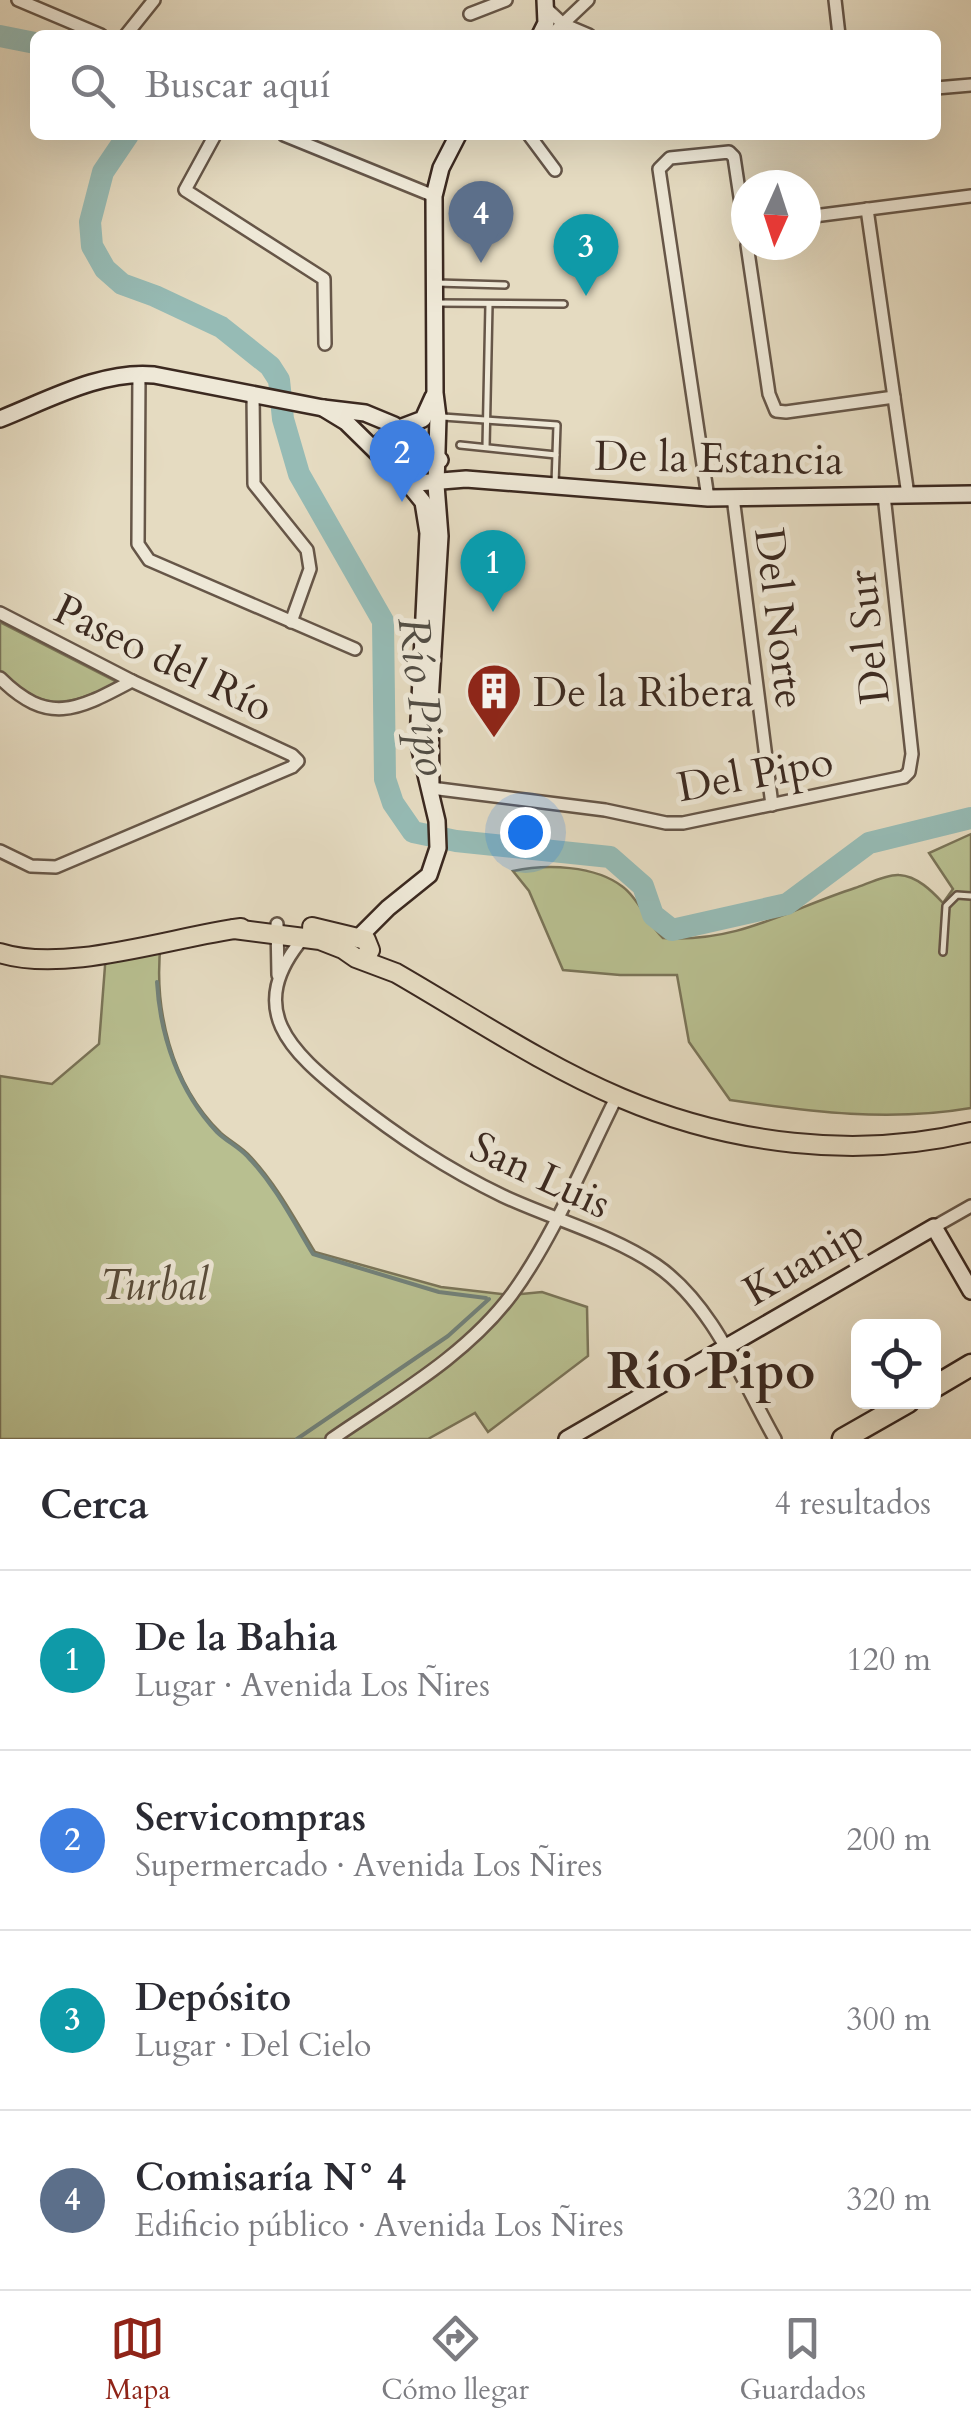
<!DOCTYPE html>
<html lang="es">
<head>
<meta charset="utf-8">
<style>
	:root { --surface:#fff; --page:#f7f7f7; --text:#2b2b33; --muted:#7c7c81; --line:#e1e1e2; --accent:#8f2418 }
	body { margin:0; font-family:Cardo,serif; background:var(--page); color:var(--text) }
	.controls { position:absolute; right:30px; bottom:30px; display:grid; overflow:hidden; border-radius:15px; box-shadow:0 10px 40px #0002 }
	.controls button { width:90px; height:90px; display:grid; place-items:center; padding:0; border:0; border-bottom:2px solid var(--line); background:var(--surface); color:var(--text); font:50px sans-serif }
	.compass { position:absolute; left:731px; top:170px; width:90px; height:90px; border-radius:50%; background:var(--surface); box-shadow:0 10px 40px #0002; rotate:183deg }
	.you { position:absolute; left:525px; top:832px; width:35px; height:35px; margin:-25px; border:8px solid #fff; border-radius:50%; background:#1a73e8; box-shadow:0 0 0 15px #1a73e833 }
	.badge { display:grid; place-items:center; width:65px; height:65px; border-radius:50%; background:var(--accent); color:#fff; font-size:32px; font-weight:700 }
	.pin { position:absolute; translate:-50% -82px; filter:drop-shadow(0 2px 5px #0008) }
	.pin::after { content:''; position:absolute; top:52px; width:35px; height:30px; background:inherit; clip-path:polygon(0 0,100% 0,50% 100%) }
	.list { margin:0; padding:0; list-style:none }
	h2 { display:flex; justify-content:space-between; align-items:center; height:130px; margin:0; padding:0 40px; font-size:42px }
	h2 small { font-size:32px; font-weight:400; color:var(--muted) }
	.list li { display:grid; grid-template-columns:65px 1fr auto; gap:30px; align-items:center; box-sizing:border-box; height:180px; padding:0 40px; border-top:2px solid var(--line) }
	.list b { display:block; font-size:38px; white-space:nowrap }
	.list p { margin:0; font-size:32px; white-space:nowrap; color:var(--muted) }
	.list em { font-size:32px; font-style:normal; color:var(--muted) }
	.icon { flex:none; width:55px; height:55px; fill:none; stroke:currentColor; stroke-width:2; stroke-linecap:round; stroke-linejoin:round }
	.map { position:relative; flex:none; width:971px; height:1439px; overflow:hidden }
	.search { position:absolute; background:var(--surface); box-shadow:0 10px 40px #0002; left:30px; right:30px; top:30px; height:110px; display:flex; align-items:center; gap:25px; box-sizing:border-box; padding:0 35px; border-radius:15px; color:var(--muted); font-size:38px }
	.sheet { height:850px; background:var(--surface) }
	nav { display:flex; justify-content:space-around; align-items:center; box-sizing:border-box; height:140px; border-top:2px solid var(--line); background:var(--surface); font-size:28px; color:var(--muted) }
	nav a { display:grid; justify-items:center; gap:5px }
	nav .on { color:var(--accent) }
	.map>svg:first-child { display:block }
</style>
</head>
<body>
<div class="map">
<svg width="971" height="1439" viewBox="0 0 971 1439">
	<rect width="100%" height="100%" fill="#e5dbc1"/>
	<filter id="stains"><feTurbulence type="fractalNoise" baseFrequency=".002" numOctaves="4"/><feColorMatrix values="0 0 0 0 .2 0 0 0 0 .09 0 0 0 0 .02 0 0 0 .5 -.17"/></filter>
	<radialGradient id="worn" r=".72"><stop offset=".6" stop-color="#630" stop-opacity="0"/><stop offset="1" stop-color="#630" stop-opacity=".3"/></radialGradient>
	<g fill="#b8bf90" stroke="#7a7458" stroke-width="2.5">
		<path d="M0,622L115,681L114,685C65,707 41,712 0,671Z"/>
		<path d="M971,834V1108C890,1122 811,1112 730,1100L689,1042L677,975H620L563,970L529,891L513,871C546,864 595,865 623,887C639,899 648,924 663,938C738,943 787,910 855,888C867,884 887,874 899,875C917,876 932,891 943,903L953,889L929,853Z"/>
		<path d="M161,941C153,1008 171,1084 221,1133C230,1141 242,1147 251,1157C277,1185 295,1219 315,1252L441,1287L511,1295L542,1292L587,1307L588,1356L488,1432L475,1413L428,1439H0V1076L52,1084L99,1044L106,953Z"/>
	</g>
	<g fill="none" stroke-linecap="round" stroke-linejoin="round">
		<g stroke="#728179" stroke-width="4">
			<path d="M157,982C160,1036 179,1092 217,1132C226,1141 239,1147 248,1157C275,1185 293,1221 313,1254L439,1292L486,1298"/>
			<polyline points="297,1439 448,1336 489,1299"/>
		</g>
		<g stroke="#96bbb5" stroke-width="22">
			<polyline points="0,36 35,43"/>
			<polyline points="128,135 103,172 90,222 92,246 105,269 122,284 155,296 221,327 270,366 279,380 283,419 299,474 383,621 385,779 393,803 413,832 456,841 610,857 643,886 653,915 672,930 787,904 869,843 971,818"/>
		</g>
		<g stroke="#665648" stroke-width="10">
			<g id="lane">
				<polyline points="437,283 505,285"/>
				<polyline points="437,303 564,304"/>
				<polyline points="443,417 557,425 555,484"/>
				<polyline points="460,445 556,455"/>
				<polyline points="486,447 489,304"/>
				<polyline points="943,952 946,906 957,895 971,896"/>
			</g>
		</g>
		<g stroke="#665648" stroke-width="16">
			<g id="street">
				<polyline points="18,0 101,35"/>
				<polyline points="835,0 839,35"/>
				<polyline points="547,9 563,24 589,35"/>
				<polyline points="470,14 506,0"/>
				<polyline points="126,35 154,0"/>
				<polyline points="551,35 588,0"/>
				<polyline points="936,88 971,85"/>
				<polyline points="215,135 185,190 324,279 325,344"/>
				<polyline points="284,135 434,196"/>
				<polyline points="529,135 555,170"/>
				<polyline points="867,209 908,495"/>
				<polyline points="806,217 971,196"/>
				<polyline points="747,245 769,394 776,411 786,412 894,397"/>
				<polyline points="139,373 138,544 149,560 355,649"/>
				<polyline points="253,394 254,484 307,550 310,569 291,622"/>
				<polyline points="733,497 772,805"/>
				<polyline points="708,498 659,169 670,158 729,152 734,157 746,237"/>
				<polyline points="0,613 132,681 292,755 298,761 292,767 56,867 31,866 0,851"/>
				<path d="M0,678C49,727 79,709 132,681"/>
				<polyline points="431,788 605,810 666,823 683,823 904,777 909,772 912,754 884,495"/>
				<polyline points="277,924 278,975"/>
				<path d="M304,937C243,1009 290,1051 349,1098C399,1137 445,1168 503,1196C552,1219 610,1234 656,1265C713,1304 742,1381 775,1439"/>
				<polyline points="934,1227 971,1206"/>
				<path d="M332,1439C394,1396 466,1356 512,1294C553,1238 585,1160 617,1096"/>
			</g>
		</g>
		<g stroke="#3b2920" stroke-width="20">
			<g id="secondary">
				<polyline points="540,35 546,23 545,0"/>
				<polyline points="323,408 346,422 403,478 417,483 466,479 708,498 971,494"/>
				<path d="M0,419C48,400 102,370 154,375L323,408L365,413L394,425L440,460"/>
				<polyline points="381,456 381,442 394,430 423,419 433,397"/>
				<polyline points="431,788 430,702 440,536 436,485 438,417 435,393 434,196 441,168 458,135"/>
				<polyline points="358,938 388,908 429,875 438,848 437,821 418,741 428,533 423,502 406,481"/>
				<polyline points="567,1439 934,1227 971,1291"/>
			</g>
		</g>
		<g stroke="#3b2920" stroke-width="22">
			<g id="primary">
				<polyline points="312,927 366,940 370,950 364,958"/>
				<path d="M234,929L320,940L343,949L356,958L396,973C469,1015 543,1065 621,1098C729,1144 856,1160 971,1132"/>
				<path d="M0,953C66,974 172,937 241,928"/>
			</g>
		</g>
		<g stroke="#3b2920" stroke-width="25">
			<g id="highway">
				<polyline points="934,1387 971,1365"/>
				<polyline points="843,1439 908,1402"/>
			</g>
		</g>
		<use href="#lane" stroke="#eee8d7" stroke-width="5"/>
		<use href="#street" stroke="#eee8d7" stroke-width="11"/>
		<use href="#secondary" stroke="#eee8d7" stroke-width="15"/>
		<use href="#primary" stroke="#e5dbc1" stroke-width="18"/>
		<use href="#highway" stroke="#e5dbc1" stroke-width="20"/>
	</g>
	<defs>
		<g id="building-pin" transform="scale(2.875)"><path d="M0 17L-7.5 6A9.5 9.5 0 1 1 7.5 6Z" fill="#8f2418" stroke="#eee8d7"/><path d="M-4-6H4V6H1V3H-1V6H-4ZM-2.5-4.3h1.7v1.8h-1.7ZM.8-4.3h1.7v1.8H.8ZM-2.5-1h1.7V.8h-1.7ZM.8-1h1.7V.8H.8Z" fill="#fff"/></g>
	</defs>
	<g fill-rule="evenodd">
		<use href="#building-pin" x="494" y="691"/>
	</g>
	<g text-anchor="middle" stroke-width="10" stroke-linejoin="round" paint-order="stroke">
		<g font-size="42" fill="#3b2920" stroke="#eee8d7">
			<text transform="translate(719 457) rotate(1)" y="15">De la Estancia</text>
			<text transform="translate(781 618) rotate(83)" y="15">Del Norte</text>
			<text transform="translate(867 637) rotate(-96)" y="15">Del Sur</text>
			<text transform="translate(164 657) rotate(26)" y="15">Paseo del Río</text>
			<text transform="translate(755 773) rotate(-10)" y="15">Del Pipo</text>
			<text transform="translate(541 1174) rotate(25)" y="15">San Luis</text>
			<text transform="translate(803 1261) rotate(-30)" y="15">Kuanip</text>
		</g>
		<g font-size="42" fill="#3b2920" stroke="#eee8d7" text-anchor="start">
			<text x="533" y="706">De la Ribera</text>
		</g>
		<g font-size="42" font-style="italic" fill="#5a4e3c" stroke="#eee8d7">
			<text x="154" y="1299">Turbal</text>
		</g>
		<g font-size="45" font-style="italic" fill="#524e45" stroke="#eee8d7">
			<text transform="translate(424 696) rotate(83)" y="16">Río Pipo</text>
		</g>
		<g font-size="52" font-weight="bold" fill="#3b2920" stroke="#eee8d7">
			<text x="711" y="1388">Río Pipo</text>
		</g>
	</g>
	<rect width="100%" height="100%" filter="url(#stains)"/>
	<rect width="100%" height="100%" fill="url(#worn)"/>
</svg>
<div class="controls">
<button><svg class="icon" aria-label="locate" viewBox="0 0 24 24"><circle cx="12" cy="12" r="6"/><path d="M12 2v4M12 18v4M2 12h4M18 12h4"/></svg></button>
</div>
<svg class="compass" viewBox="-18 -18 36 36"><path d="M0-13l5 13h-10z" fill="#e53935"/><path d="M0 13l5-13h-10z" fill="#7c7c81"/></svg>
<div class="you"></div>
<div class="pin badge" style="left:493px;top:612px;background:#0f9aa8">1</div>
<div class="pin badge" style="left:402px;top:502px;background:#3f7fe0">2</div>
<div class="pin badge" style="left:586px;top:296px;background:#0f9aa8">3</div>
<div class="pin badge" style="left:481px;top:263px;background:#5c6f8a">4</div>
<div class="search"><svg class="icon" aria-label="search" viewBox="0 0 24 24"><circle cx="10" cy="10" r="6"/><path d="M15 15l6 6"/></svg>Buscar aquí</div>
</div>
<section class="sheet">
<h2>Cerca<small>4 resultados</small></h2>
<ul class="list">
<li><span class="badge" style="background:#0f9aa8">1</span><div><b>De la Bahia</b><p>Lugar · Avenida Los Ñires</p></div><em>120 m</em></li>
<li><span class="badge" style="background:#3f7fe0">2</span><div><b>Servicompras</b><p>Supermercado · Avenida Los Ñires</p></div><em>200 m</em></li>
<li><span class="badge" style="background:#0f9aa8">3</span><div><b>Depósito</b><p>Lugar · Del Cielo</p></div><em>300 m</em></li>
<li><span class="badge" style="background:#5c6f8a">4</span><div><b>Comisaría N° 4</b><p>Edificio público · Avenida Los Ñires</p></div><em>320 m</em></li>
</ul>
</section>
<nav>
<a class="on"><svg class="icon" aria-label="map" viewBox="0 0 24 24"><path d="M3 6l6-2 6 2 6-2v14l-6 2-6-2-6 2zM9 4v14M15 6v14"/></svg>Mapa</a>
<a><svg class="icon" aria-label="directions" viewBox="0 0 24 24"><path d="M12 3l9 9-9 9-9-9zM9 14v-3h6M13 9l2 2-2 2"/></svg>Cómo llegar</a>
<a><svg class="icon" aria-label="saved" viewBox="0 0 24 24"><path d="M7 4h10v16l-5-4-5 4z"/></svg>Guardados</a>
</nav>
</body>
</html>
